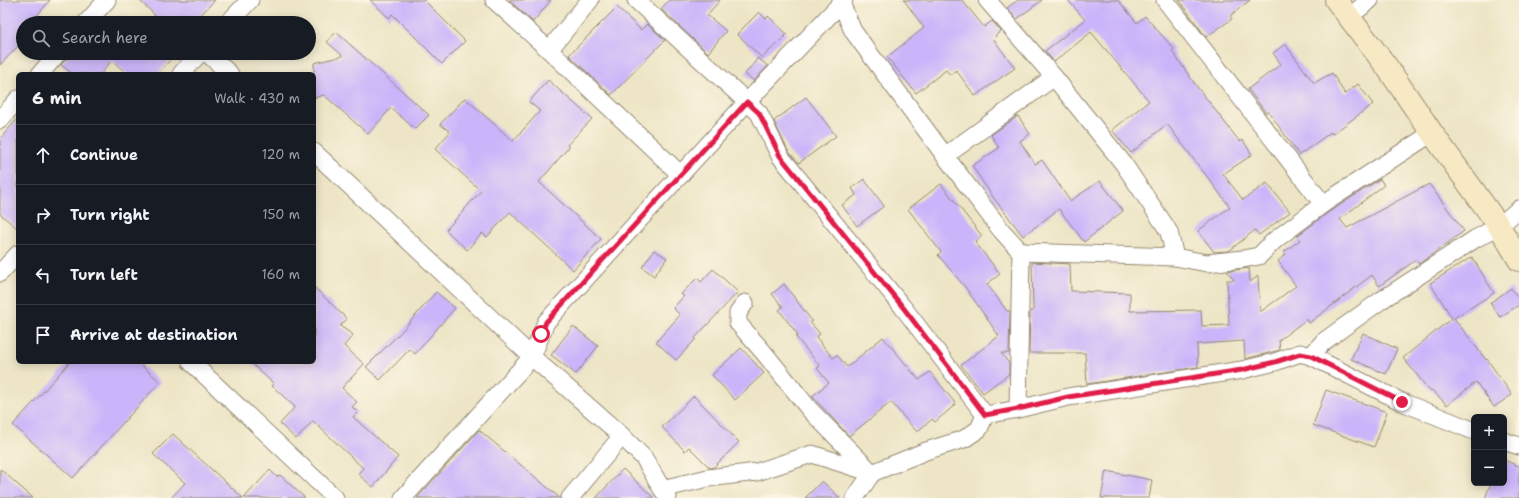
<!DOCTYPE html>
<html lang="en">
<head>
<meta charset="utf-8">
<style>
	:root { --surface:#171b24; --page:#242831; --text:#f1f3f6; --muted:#9ea1a6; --line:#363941 }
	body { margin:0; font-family:"Shantell Sans",sans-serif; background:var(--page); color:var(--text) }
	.controls { position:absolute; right:12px; bottom:12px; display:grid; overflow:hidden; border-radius:6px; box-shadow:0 2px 10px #0003 }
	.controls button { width:36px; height:36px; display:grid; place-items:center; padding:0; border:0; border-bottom:1px solid var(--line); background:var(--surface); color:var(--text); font:20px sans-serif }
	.stop { position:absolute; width:12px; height:12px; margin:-9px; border:3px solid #e11d48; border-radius:50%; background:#fff }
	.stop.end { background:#e11d48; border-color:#fff; box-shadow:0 1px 4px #0008 }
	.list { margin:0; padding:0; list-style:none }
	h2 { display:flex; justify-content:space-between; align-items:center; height:52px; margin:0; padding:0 16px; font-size:17px }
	h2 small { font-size:13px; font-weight:400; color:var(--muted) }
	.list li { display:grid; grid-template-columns:26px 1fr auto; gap:12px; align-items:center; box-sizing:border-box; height:60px; padding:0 16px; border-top:1px solid var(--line) }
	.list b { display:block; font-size:15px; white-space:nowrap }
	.list em { font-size:13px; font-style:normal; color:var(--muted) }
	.icon { flex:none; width:22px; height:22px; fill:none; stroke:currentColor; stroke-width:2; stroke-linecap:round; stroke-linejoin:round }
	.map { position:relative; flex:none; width:1519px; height:498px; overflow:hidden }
	.search { position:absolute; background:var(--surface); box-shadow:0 2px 10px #0003; left:16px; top:16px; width:300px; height:44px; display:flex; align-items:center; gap:10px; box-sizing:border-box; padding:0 14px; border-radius:22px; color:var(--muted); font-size:15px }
	.panel { position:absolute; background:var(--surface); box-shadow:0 2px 10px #0003; left:16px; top:72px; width:300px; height:292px; border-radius:6px }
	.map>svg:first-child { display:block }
</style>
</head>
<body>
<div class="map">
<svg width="1519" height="498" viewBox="0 0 1519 498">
	<rect width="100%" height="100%" fill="#fcf5e5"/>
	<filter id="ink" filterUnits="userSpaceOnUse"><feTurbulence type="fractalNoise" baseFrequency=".025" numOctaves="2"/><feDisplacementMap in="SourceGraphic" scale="8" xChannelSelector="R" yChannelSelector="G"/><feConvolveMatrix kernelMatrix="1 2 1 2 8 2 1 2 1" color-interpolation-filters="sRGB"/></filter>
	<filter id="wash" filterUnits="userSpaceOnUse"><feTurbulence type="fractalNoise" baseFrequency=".012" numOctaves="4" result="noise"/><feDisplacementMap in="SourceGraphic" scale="16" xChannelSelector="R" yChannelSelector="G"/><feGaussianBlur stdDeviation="0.9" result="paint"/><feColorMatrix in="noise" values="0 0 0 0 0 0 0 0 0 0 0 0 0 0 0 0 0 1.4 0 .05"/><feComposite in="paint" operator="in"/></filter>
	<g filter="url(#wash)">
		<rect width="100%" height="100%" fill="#ede5c5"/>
		<g id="blocks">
			<g fill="#cbb5fa">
				<polygon points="0,0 50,0 31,23 23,23 23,41 0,65"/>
				<polygon points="139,0 215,0 193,23 148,23 155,15"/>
				<polygon points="370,0 424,0 465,41 442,64 392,14 389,18"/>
				<polygon points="509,0 551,0 533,22"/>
				<polygon points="669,0 720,0 707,15 726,31 708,53 661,9"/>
				<polygon points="904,0 962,0 984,27 992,21 1001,31 995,36 996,38 994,40 1015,68 975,96 956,70 950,75 946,70 916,93 887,57 924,28"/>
				<polygon points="1018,0 1042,0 1017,19 1007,8"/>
				<polygon points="1068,0 1118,0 1137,23 1145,16 1174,49 1172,51 1195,84 1240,142 1243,140 1252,155 1223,174 1243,200 1267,183 1290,212 1259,235 1255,230 1229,251 1214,252 1198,231 1230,207 1167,124 1131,153 1112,130 1149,101 1091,32 1054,62 1045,51 1085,20"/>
				<polygon points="1179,0 1250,0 1230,16 1232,19 1206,37"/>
				<polygon points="617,7 641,30 647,24 665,40 611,95 569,55"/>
				<polygon points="759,12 766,19 768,16 787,34 762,58 737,34"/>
				<polygon points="336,32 429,115 415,129 391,108 368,134 324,95 314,98 314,63 343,56 327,42"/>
				<polygon points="1285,44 1314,83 1332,73 1345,94 1358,84 1373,104 1334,133 1332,134 1331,132 1299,155 1268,111 1266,113 1248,89 1281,64 1273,53"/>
				<polygon points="68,53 176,53 158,74 127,74 112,60 101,74 73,74 61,65 66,59"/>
				<polygon points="758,58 768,66 754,81 745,74"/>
				<polygon points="548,80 592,119 567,145 569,147 539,182 601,239 573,270 510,212 487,237 482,233 467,250 446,230 481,191 435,149 450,132 440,124 465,98 513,141 540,111 529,102"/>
				<polygon points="806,97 836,136 799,163 788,151 774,121"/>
				<polygon points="1018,116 1030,134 1020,141 1035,164 1042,160 1070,201 1100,181 1123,211 1084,242 1059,209 1023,236 993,197 972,166 999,148 991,135"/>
				<polygon points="18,118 18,229 0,214 0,139"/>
				<polygon points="864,179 884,206 857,226 842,205 856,195 852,188"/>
				<polygon points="1380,179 1384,185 1340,219 1347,228 1429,184 1464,231 1419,264 1416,260 1379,286 1372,275 1309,323 1307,319 1279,340 1280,350 1245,359 1244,341 1197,344 1198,367 1087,384 1085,353 1029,353 1030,311 1033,311 1032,262 1070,264 1071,291 1130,293 1130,311 1201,310 1202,326 1229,325 1227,280 1234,280 1227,271 1249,268 1250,282 1258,276 1260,312 1296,286 1278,261 1286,254 1284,252 1300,240 1297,236 1329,212"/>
				<polygon points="941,184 982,236 975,242 1000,274 987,284 1007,311 1010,311 1009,353 1001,353 1009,363 1009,374 983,393 961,365 999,336 965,287 938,255 941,252 908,209"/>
				<polygon points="654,250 667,258 654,276 642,267"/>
				<polygon points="1472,257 1494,293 1454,318 1486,360 1487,359 1512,395 1494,407 1476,382 1447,405 1432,390 1430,391 1403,358 1452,318 1430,283"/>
				<polygon points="713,269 738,292 695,338 696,339 676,360 656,342 680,315 673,308 684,296 681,294 697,278 701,282"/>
				<polygon points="784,284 812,321 810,322 820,334 816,337 833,358 837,355 847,367 883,337 919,380 930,372 956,404 935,422 932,419 917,432 891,402 849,436 812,396 829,383 817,368 820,366 796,337 798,335 779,310 783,307 772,294"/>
				<polygon points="314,287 347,319 340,326 353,335 344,346 364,364 342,388 357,402 352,407 358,412 353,417 398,457 373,487 358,474 363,468 313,421 296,439 280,424 295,407 272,386 274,384 250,362 314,362"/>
				<polygon points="1511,288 1519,299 1519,305 1500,317 1490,303"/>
				<polygon points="436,292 455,308 415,354 410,349 380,380 366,367 402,331"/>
				<polygon points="573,326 598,346 576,374 551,355"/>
				<polygon points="1363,333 1397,349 1386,374 1351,359"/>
				<polygon points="741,348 764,373 735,400 712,375"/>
				<polygon points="70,362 138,362 160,382 73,478 13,425"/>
				<polygon points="1326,390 1387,412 1374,447 1313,425"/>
				<polygon points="694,396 739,442 714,467 710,468 689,447 685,451 662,427"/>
				<polygon points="479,430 516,461 560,498 417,498"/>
				<polygon points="173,434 199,458 243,498 171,498 185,483 153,454"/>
				<polygon points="1504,460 1519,466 1519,498 1485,498 1491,483 1504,483"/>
				<polygon points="0,469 33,498 0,498"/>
				<polygon points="623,469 654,498 596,498"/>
				<polygon points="270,470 277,477 280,475 305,498 244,498"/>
				<polygon points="1106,471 1152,480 1149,498 1101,498"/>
				<polygon points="822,481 840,498 805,498"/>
			</g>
		</g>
	</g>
	<g filter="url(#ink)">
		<use href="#blocks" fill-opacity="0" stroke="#948872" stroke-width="1"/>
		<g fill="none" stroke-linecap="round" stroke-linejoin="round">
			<g stroke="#948872" stroke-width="19">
				<g id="street">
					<polyline points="494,0 549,50 681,175"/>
					<polyline points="636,0 759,113 780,156 902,306 985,415"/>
					<polyline points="987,0 1054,77 1123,163 1164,224 1169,232 1175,257 1207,263 1243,259 1259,256 1275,240 1323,204 1432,133"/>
					<polyline points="1165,0 1323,204"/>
					<polyline points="841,3 853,31 945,156 1001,230 1021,252 1018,409"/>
					<polyline points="1349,17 1370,0"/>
					<polyline points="86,23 107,0"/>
					<polyline points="228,23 250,0"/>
					<polyline points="549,50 590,0"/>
					<polyline points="207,53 230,74"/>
					<polyline points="40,74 58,53"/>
					<polyline points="181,74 200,53"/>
					<polyline points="0,120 18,99"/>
					<polyline points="314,152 532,357 622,436 644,458 662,489 668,497"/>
					<polyline points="945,156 1054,77"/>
					<polyline points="1021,252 1175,257"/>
					<polyline points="0,273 18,254"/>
					<polyline points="745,303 738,313 738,323 765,354 810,410 872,473 855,498"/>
					<polyline points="1311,356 1402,402 1474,431"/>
					<polyline points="191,362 335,498"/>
					<polyline points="1504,441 1519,446"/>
					<polyline points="662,489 708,478 757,472 812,454 872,473 926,451 964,439 979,429 985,415 1018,409 1068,397 1242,370 1275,362 1300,353 1311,356 1323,342 1380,301 1475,239 1499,226 1519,209"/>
					<polyline points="403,498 532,357 546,322 747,102 844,0"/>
					<polyline points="570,498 622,436"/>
				</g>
			</g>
			<g stroke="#948872" stroke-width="24">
				<polyline id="secondary" points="1336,0 1387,67 1432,133 1499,226 1519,260"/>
			</g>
			<use href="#street" stroke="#fff" stroke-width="17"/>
			<use href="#secondary" stroke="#f6e9c3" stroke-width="22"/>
		</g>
	</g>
	<g fill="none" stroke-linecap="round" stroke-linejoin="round" filter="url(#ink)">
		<polyline stroke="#e11d48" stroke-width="5" points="541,334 546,322 747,102 759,113 780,156 902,306 985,415 1018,409 1068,397 1242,370 1275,362 1300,354 1311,356 1402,402"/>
	</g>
</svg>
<div class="controls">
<button>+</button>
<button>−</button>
</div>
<div class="stop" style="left:541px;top:334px"></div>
<div class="stop end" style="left:1402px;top:402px"></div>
<div class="search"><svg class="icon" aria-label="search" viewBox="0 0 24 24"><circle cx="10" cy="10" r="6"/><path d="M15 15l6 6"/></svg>Search here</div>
<section class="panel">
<h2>6 min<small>Walk · 430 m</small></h2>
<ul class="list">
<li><svg class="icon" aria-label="ahead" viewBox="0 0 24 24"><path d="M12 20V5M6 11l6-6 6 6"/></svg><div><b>Continue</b></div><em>120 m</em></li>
<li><svg class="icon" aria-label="right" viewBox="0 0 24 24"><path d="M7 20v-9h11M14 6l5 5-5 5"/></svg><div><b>Turn right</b></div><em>150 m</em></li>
<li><svg class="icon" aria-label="left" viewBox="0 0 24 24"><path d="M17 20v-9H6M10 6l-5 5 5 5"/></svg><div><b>Turn left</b></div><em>160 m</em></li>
<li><svg class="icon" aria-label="arrive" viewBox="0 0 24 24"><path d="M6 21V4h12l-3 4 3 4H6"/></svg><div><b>Arrive at destination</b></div></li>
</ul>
</section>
</div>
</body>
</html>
